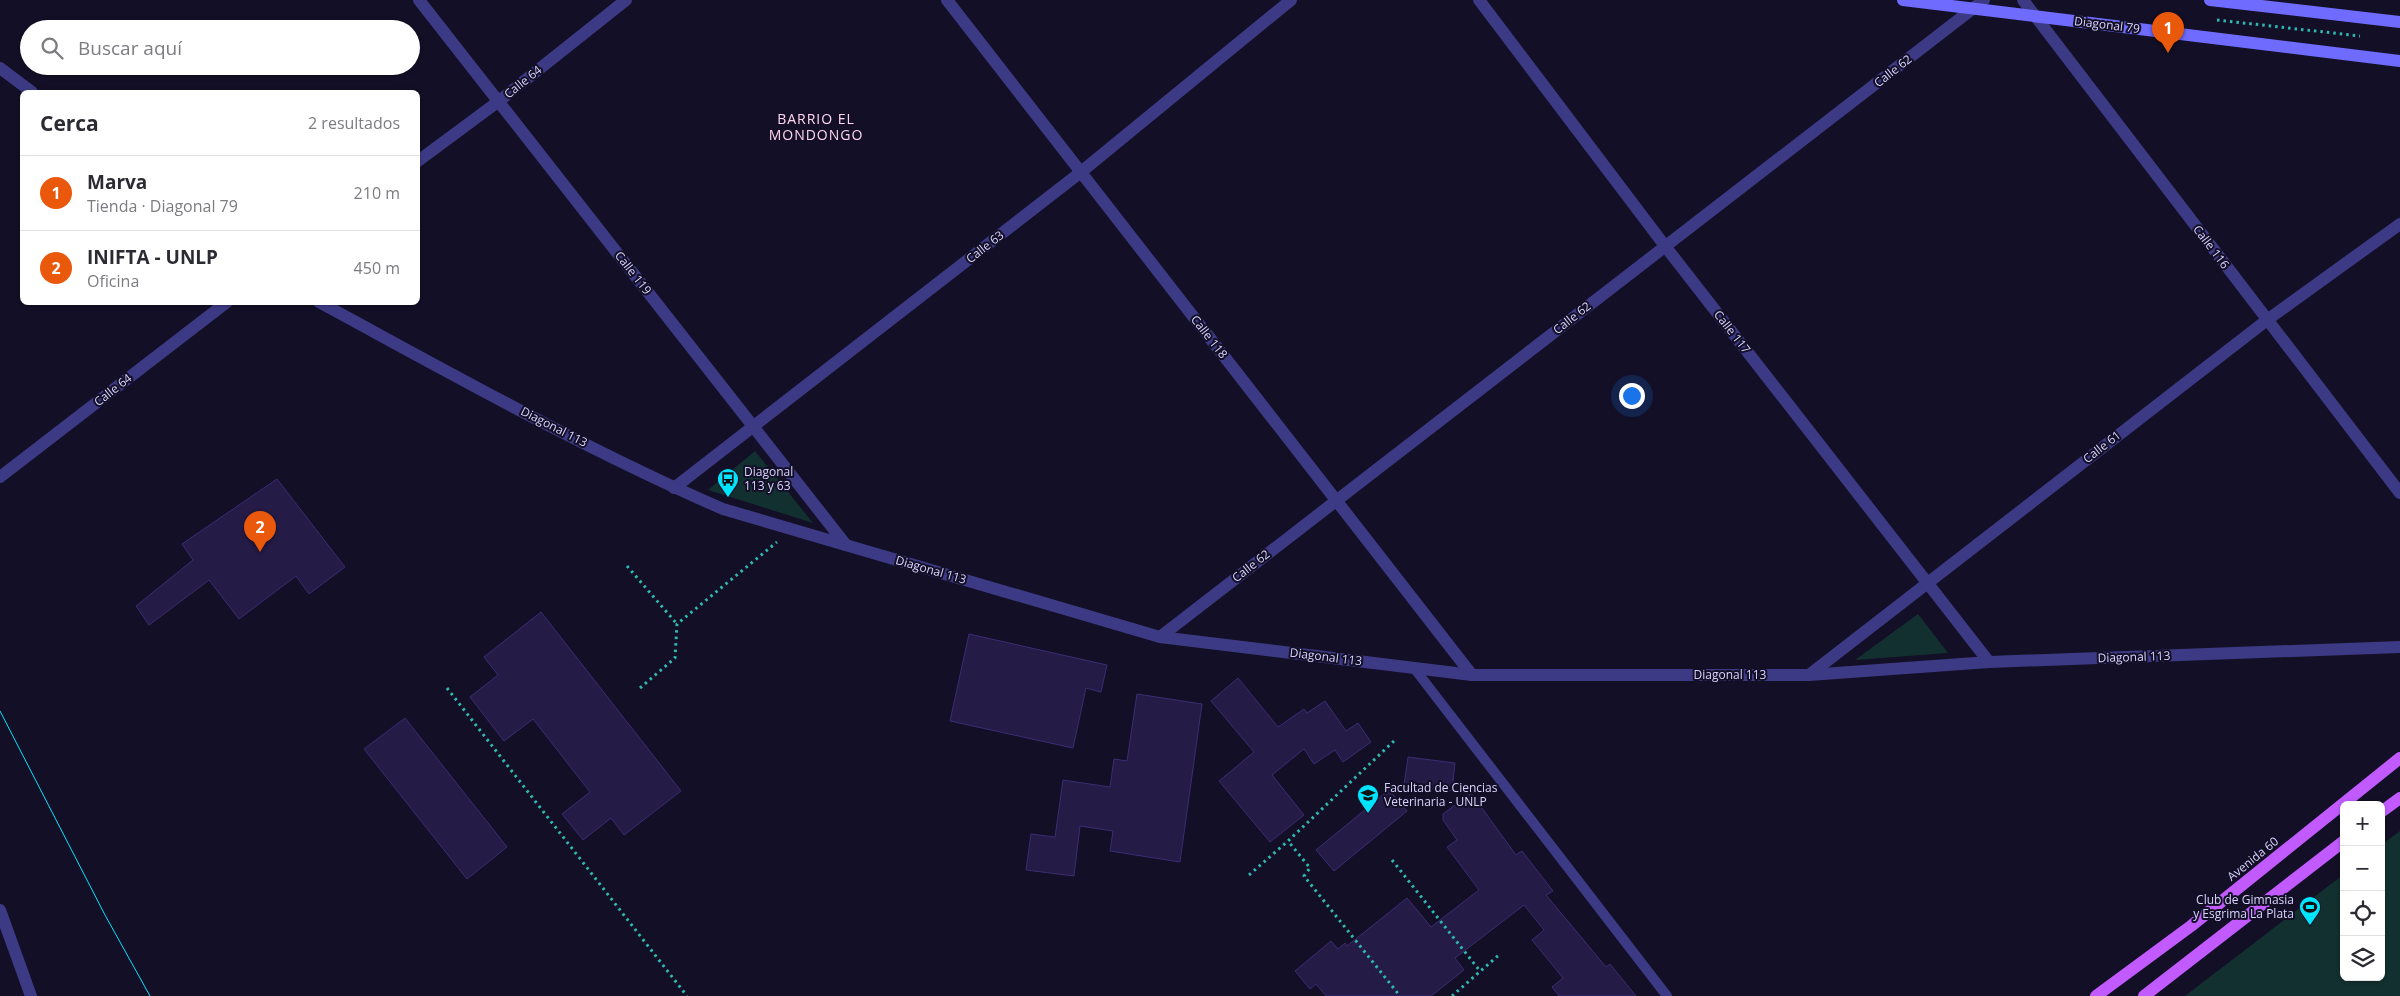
<!DOCTYPE html>
<html lang="es">
<head>
<meta charset="utf-8">
<style>
	:root { --surface:#fff; --page:#f7f7f7; --text:#2b2b33; --muted:#7c7c81; --line:#e1e1e2; --accent:#ea580c }
	body { margin:0; font-family:"Open Sans",sans-serif; background:var(--page); color:var(--text) }
	.controls { position:absolute; right:15px; bottom:15px; display:grid; overflow:hidden; border-radius:8px; box-shadow:0 1px 4px #0004 }
	.controls button { width:45px; height:45px; display:grid; place-items:center; padding:0; border:0; border-bottom:1px solid var(--line); background:var(--surface); color:var(--text); font:25px sans-serif }
	.you { position:absolute; left:1631px; top:395px; width:18px; height:18px; margin:-12px; border:4px solid #fff; border-radius:50%; background:#1a73e8; box-shadow:0 0 0 8px #1a73e833 }
	.badge { display:grid; place-items:center; width:32px; height:32px; border-radius:50%; background:var(--accent); color:#fff; font-size:16px; font-weight:700 }
	.pin { position:absolute; translate:-50% -41px; filter:drop-shadow(0 1px 2px #0008) }
	.pin::after { content:''; position:absolute; top:26px; width:18px; height:15px; background:inherit; clip-path:polygon(0 0,100% 0,50% 100%) }
	.list { margin:0; padding:0; list-style:none }
	h2 { display:flex; justify-content:space-between; align-items:center; height:65px; margin:0; padding:0 20px; font-size:21px }
	h2 small { font-size:16px; font-weight:400; color:var(--muted) }
	.list li { display:grid; grid-template-columns:32px 1fr auto; gap:15px; align-items:center; box-sizing:border-box; height:75px; padding:0 20px; border-top:1px solid var(--line) }
	.list b { display:block; font-size:19px; white-space:nowrap }
	.list p { margin:0; font-size:16px; white-space:nowrap; color:var(--muted) }
	.list em { font-size:16px; font-style:normal; color:var(--muted) }
	.icon { flex:none; width:28px; height:28px; fill:none; stroke:currentColor; stroke-width:2; stroke-linecap:round; stroke-linejoin:round }
	.map { position:relative; flex:none; width:2400px; height:996px; overflow:hidden }
	.search { position:absolute; background:var(--surface); box-shadow:0 1px 4px #0004; left:20px; top:20px; width:400px; height:55px; display:flex; align-items:center; gap:12px; box-sizing:border-box; padding:0 18px; border-radius:28px; color:var(--muted); font-size:19px }
	.panel { position:absolute; background:var(--surface); box-shadow:0 1px 4px #0004; left:20px; top:90px; width:400px; height:215px; border-radius:8px }
	.map>svg:first-child { display:block }
</style>
</head>
<body>
<div class="map">
<svg width="2400" height="996" viewBox="0 0 2400 996">
	<rect width="100%" height="100%" fill="#130f26"/>
	<g fill="#12302f">
		<polygon points="755,451 813,523 708,490"/>
		<polygon points="1918,614 1948,653 1855,660"/>
		<polygon points="2400,831 2400,996 2185,996 2344,874 2344,977 2381,977 2381,845"/>
	</g>
	<g fill="#241b47" stroke="#3b2d73">
		<polygon points="277,479 345,567 309,594 296,576 239,619 209,580 149,625 136,606 193,560 182,544"/>
		<polygon points="541,612 681,791 624,835 611,818 583,840 562,814 590,792 533,719 504,741 470,697 498,675 484,657"/>
		<polygon points="969,634 1107,665 1101,692 1086,688 1073,748 950,721"/>
		<polygon points="1238,678 1278,727 1304,709 1307,713 1325,701 1346,731 1358,723 1371,742 1343,762 1335,750 1314,764 1304,749 1272,775 1304,815 1270,842 1219,781 1254,752 1211,701"/>
		<polygon points="1137,694 1202,704 1180,862 1110,851 1113,831 1080,826 1074,876 1026,870 1031,834 1055,837 1063,780 1110,787 1114,759 1127,761"/>
		<polygon points="405,718 507,847 467,879 364,749"/>
		<polygon points="1408,757 1455,763 1452,791 1404,785"/>
		<polygon points="1389,790 1407,811 1334,871 1316,850"/>
		<polygon points="1471,793 1516,855 1522,851 1553,891 1546,895 1606,967 1610,964 1636,996 1559,996 1552,987 1563,978 1532,940 1544,930 1524,905 1455,958 1464,970 1431,996 1326,996 1316,984 1310,989 1295,971 1331,941 1338,949 1345,943 1347,946 1407,898 1431,927 1479,890 1447,847 1457,840 1443,820 1443,814"/>
	</g>
	<g fill="none" stroke-linecap="round" stroke-linejoin="round">
		<g stroke="#2fb8b0" stroke-width="3" stroke-dasharray="2.5 4" stroke-linecap="butt">
			<polyline points="2217,20 2360,36"/>
			<polyline points="627,566 677,624"/>
			<polyline points="447,688 687,996"/>
			<polyline points="640,688 675,658 677,624 777,542"/>
			<polyline points="1394,741 1288,841 1310,868 1304,876 1400,996"/>
			<polyline points="1392,860 1480,971"/>
			<polyline points="1249,875 1288,841"/>
			<polyline points="1452,996 1500,954"/>
		</g>
		<polyline stroke="#3d3a85" stroke-width="10" points="1414,668 1667,996"/>
		<g stroke="#3d3a85" stroke-width="12">
			<polyline points="419,0 846,545"/>
			<polyline points="947,0 1472,675"/>
			<polyline points="1479,0 1665,246 1989,662"/>
			<polyline points="2023,0 2400,493"/>
			<polyline points="0,68 32,92"/>
			<polyline points="418,161 499,101 626,0"/>
			<path d="M319,302C452,374 585,449 723,509L1160,637L1472,675H1809L1989,662L2400,647"/>
			<polyline points="0,477 227,302"/>
			<polyline points="674,488 1081,172 1291,0"/>
			<polyline points="1160,637 1984,0"/>
			<polyline points="1809,675 2267,320 2400,224"/>
		</g>
		<polyline stroke="#3d3a85" stroke-width="12" points="0,910 31,996"/>
		<g stroke="#6f6bff" stroke-width="12">
			<polyline points="1903,0 2400,61"/>
			<polyline points="2210,0 2400,22"/>
		</g>
		<g stroke="#c25bff" stroke-width="12">
			<polyline points="2381,812 2400,798"/>
			<polyline points="2096,996 2191,926 2400,758"/>
			<polyline points="2144,996 2344,841"/>
		</g>
		<polyline stroke="#00e5ff" stroke-width="1" points="0,711 105,915 150,996"/>
	</g>
	<defs>
		<g id="bus-pin" transform="scale(1.125)"><path d="M0 17L-7.5 6A9.5 9.5 0 1 1 7.5 6Z" fill="#00e5ff" stroke="#130f26"/><path d="M-5-6H5V4H4V6H2V4H-2V6H-4V4H-5ZM-3.5-4V0h7V-4ZM-3.5 1.2v1.5H-2V1.2ZM2 1.2v1.5H3.5V1.2Z" fill="#111"/></g>
		<g id="university-pin" transform="scale(1.125)"><path d="M0 17L-7.5 6A9.5 9.5 0 1 1 7.5 6Z" fill="#00e5ff" stroke="#130f26"/><path d="M0-5L7-2L0 1L-7-2ZM-4 1L0 2.5L4 1V4Q0 6-4 4Z" fill="#111"/></g>
		<g id="stadium-pin" transform="scale(1.125)"><path d="M0 17L-7.5 6A9.5 9.5 0 1 1 7.5 6Z" fill="#00e5ff" stroke="#130f26"/><path d="M0-5a6.5 5 0 1 0 0 10a6.5 5 0 1 0 0-10ZM-3.5-1.8h7v3.6h-7Z" fill="#111"/></g>
	</defs>
	<g fill-rule="evenodd">
		<use href="#bus-pin" x="728" y="479"/>
		<use href="#university-pin" x="1368" y="795"/>
		<use href="#stadium-pin" x="2310" y="907"/>
	</g>
	<g text-anchor="middle" stroke-width="4" stroke-linejoin="round" paint-order="stroke">
		<g font-size="12" fill="#d9d4ff" stroke="#130f26">
			<text transform="translate(2107 25) rotate(7)" y="4">Diagonal 79</text>
			<text transform="translate(1893 71) rotate(-38)" y="4">Calle 62</text>
			<text transform="translate(523 82) rotate(-39)" y="4">Calle 64</text>
			<text transform="translate(985 247) rotate(-38)" y="4">Calle 63</text>
			<text transform="translate(2211 247) rotate(53)" y="4">Calle 116</text>
			<text transform="translate(633 273) rotate(52)" y="4">Calle 119</text>
			<text transform="translate(1572 318) rotate(-38)" y="4">Calle 62</text>
			<text transform="translate(1732 332) rotate(52)" y="4">Calle 117</text>
			<text transform="translate(1209 337) rotate(52)" y="4">Calle 118</text>
			<text transform="translate(113 390) rotate(-38)" y="4">Calle 64</text>
			<text transform="translate(554 427) rotate(27)" y="4">Diagonal 113</text>
			<text transform="translate(2102 447) rotate(-38)" y="4">Calle 61</text>
			<text transform="translate(1251 566) rotate(-38)" y="4">Calle 62</text>
			<text transform="translate(931 570) rotate(16)" y="4">Diagonal 113</text>
			<text transform="translate(1326 657) rotate(7)" y="4">Diagonal 113</text>
			<text transform="translate(2134 657) rotate(-2)" y="4">Diagonal 113</text>
			<text x="1730" y="679">Diagonal 113</text>
			<text transform="translate(2253 859) rotate(-39)" y="4">Avenida 60</text>
		</g>
		<g font-size="12" fill="#d9d4ff" stroke="#130f26" text-anchor="start">
			<text x="744" y="476">Diagonal<tspan x="744" dy="14">113 y 63</tspan></text>
			<text x="1384" y="792">Facultad de Ciencias<tspan x="1384" dy="14">Veterinaria - UNLP</tspan></text>
			<text x="2294" y="904" text-anchor="end">Club de Gimnasia<tspan x="2294" dy="14">y Esgrima La Plata</tspan></text>
		</g>
		<g font-size="14" letter-spacing="1" fill="#ffd6f0" stroke="#130f26">
			<text x="816" y="124">BARRIO EL<tspan x="816" dy="16">MONDONGO</tspan></text>
		</g>
	</g>
</svg>
<div class="controls">
<button>+</button>
<button>−</button>
<button><svg class="icon" aria-label="locate" viewBox="0 0 24 24"><circle cx="12" cy="12" r="6"/><path d="M12 2v4M12 18v4M2 12h4M18 12h4"/></svg></button>
<button><svg class="icon" aria-label="layers" viewBox="0 0 24 24"><path d="M12 4l9 5-9 5-9-5zM3 14l9 5 9-5"/></svg></button>
</div>
<div class="you"></div>
<div class="pin badge" style="left:2168px;top:53px">1</div>
<div class="pin badge" style="left:260px;top:552px">2</div>
<div class="search"><svg class="icon" aria-label="search" viewBox="0 0 24 24"><circle cx="10" cy="10" r="6"/><path d="M15 15l6 6"/></svg>Buscar aquí</div>
<section class="panel">
<h2>Cerca<small>2 resultados</small></h2>
<ul class="list">
<li><span class="badge">1</span><div><b>Marva</b><p>Tienda · Diagonal 79</p></div><em>210 m</em></li>
<li><span class="badge">2</span><div><b>INIFTA - UNLP</b><p>Oficina</p></div><em>450 m</em></li>
</ul>
</section>
</div>
</body>
</html>
